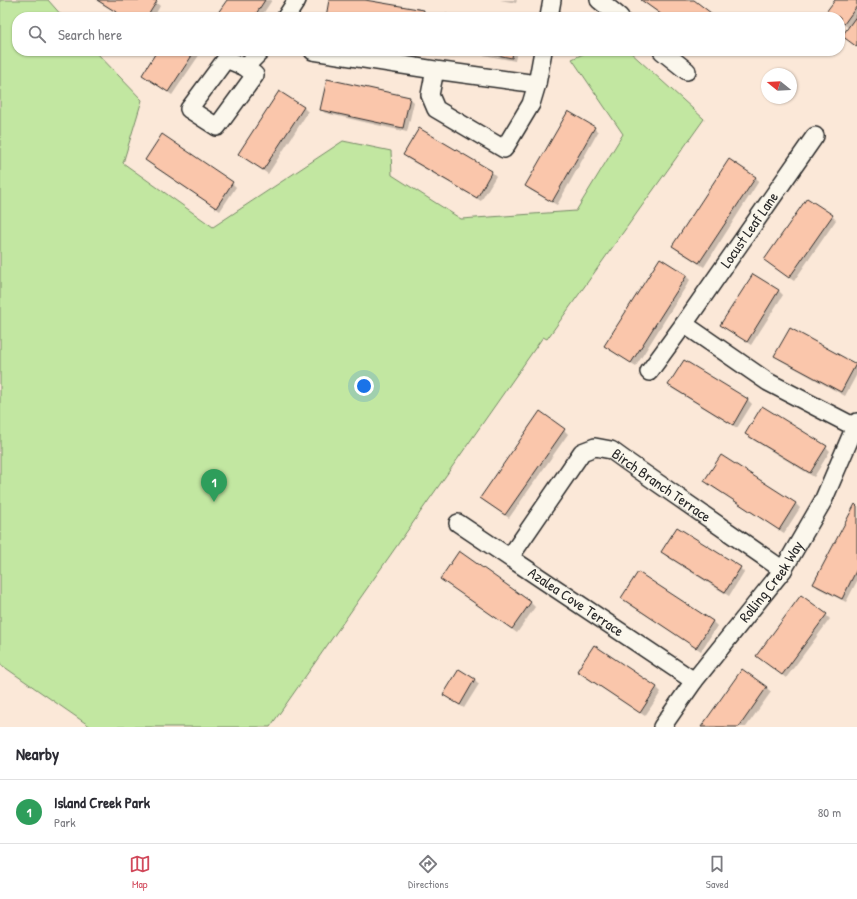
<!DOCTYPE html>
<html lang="en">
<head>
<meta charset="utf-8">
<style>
	:root { --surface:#fff; --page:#f7f7f7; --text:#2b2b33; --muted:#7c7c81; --line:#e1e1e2; --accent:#d1495b }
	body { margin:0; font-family:"Patrick Hand",sans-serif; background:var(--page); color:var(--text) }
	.compass { position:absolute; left:761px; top:68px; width:36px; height:36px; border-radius:50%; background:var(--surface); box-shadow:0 1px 3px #0004; rotate:288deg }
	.you { position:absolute; left:364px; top:386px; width:14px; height:14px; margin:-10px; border:3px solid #fff; border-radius:50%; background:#1a73e8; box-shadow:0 0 0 6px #1a73e833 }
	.badge { display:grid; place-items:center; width:26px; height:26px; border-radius:50%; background:var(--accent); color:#fff; font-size:13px; font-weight:700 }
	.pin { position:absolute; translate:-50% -33px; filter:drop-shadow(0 1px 2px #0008) }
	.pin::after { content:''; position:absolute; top:21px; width:14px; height:12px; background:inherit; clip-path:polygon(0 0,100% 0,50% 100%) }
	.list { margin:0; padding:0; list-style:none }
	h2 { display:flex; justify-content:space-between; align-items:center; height:52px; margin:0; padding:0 16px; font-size:17px }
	h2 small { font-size:13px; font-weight:400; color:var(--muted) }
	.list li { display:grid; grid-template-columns:26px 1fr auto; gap:12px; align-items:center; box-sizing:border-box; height:64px; padding:0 16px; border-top:1px solid var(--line) }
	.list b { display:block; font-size:15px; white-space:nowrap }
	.list p { margin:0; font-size:13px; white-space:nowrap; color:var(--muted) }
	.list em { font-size:13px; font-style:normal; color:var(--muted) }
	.icon { flex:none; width:22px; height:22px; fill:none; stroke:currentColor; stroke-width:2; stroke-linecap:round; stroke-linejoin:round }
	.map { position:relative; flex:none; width:857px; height:727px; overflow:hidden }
	.search { position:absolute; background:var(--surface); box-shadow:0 1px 3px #0004; left:12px; right:12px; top:12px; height:44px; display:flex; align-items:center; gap:10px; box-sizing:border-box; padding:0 14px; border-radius:16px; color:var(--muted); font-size:15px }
	.sheet { height:116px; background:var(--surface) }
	nav { display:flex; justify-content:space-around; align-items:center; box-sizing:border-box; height:56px; border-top:1px solid var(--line); background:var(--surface); font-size:11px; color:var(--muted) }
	nav a { display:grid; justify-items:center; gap:2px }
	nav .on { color:var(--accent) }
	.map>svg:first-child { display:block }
</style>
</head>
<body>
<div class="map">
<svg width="857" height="727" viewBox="0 0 857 727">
	<rect width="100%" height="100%" fill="#fbe8d8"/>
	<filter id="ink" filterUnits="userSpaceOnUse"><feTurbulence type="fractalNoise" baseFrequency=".025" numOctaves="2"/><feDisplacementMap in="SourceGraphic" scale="8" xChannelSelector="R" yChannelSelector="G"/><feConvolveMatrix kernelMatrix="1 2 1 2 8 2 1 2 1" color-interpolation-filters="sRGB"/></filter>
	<g filter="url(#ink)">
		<polygon fill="#c2e7a1" stroke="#768966" points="0,0 48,0 63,17 17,17 17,51 95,51 142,100 123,163 213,227 343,141 391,151 392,175 461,219 576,211 623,134 572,59 590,51 629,51 704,119 547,339 543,337 270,727 91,727 0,664"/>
		<g fill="#0003">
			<polygon points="96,0 153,0 160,6 154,17 123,17"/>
			<polygon points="228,0 272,0 261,17 217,17"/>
			<polygon points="330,0 359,0 423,11 427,15 427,17 327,17"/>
			<polygon points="500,0 517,0 516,3"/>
			<polygon points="641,0 692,0 714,17 664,17"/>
			<polygon points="836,0 857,0 857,47 849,28 840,22 840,17 833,17 828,12"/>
			<polygon points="159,51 202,51 172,95 147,78 143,74"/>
			<polygon points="462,51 517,51 515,61"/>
			<polygon points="279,92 304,108 308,112 268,174 243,157 239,153"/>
			<polygon points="410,98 414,102 407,132 325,113 321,109"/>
			<polygon points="594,128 598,132 557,205 530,190 526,186"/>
			<polygon points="419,129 492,172 496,176 481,201 408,159 404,155"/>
			<polygon points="146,160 232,183 236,187 220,211 150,164"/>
			<polygon points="755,177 759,181 704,267 677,250 673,246"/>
			<polygon points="832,216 836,220 794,281 769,264 765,260"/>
			<polygon points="753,275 779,291 783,295 751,345 726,329 722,325"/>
			<polygon points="686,276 690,280 636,366 610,350 606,346"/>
			<polygon points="790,329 857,366 857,374 845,396 780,360 776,356"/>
			<polygon points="684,361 748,400 752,404 737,428 673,389 669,385"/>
			<polygon points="564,430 568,434 509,518 485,502 481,498"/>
			<polygon points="746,434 826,447 830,451 814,477 750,438"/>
			<polygon points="721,456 796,504 800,508 784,533 709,485 705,481"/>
			<polygon points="857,507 857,581 846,602 818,588 814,584"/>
			<polygon points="662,552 740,568 744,572 729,596 666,556"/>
			<polygon points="459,553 531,603 535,607 517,633 445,582"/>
			<polygon points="638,573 713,622 717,626 701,651 626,602 622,598"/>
			<polygon points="826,615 830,619 786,678 761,659"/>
			<polygon points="594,647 657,688 661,692 645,716 582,675 578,671"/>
			<polygon points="742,670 767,688 771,692 746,727 702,727"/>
			<polygon points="475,680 479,684 464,708 449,699 445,695"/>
		</g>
		<g fill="#fac6ab" stroke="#2b2b2b">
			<polygon points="97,0 155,0 157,1 147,17 124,17"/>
			<polygon points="227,0 265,0 254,17 215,17"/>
			<polygon points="329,0 365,0 424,10 423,17 326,17"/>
			<polygon points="641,0 694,0 711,13 708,17 665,17"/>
			<polygon points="835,0 857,0 857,6 844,24 840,22 840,17 833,17 826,12"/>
			<polygon points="445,14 461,17 444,17"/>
			<polygon points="857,15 857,47 842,36"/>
			<polygon points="157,51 195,51 168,92 142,75"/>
			<polygon points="476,51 513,51 512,58"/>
			<polygon points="327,79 410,97 403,128 320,110"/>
			<polygon points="279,91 304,107 263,170 238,154"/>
			<polygon points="568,111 595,127 552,202 525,186"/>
			<polygon points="419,128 492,171 477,198 403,155"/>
			<polygon points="162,134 233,182 216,208 145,160"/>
			<polygon points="729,159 756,177 699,263 672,246"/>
			<polygon points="807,198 833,215 789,278 764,260"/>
			<polygon points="660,258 687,275 631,363 604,346"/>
			<polygon points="753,274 779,290 747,342 720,325"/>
			<polygon points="790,328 856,364 841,392 774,356"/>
			<polygon points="684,360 748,399 733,425 668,385"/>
			<polygon points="762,406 827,446 810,473 745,434"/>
			<polygon points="540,411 565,429 505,515 480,498"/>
			<polygon points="721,455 796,503 779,530 704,481"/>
			<polygon points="855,504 857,506 857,569 842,599 813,584"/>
			<polygon points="677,527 741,567 725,592 661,552"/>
			<polygon points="459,551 531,602 512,629 440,579"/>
			<polygon points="638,572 713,621 696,648 621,598"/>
			<polygon points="801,595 827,614 782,675 756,656"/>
			<polygon points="594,645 657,687 640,713 577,671"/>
			<polygon points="459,669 475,679 460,705 443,695"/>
			<polygon points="742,669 767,687 739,727 701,727"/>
		</g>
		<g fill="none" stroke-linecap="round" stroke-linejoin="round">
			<g stroke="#2b2b2b" stroke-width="20">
				<g id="minor">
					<polyline points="599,0 620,17"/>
					<polyline points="286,17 297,0"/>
					<polyline points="549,17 552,0"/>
					<polyline points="313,51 435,70 537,84 531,104 504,149 436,109 430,95 435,70"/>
					<polyline points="662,51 687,71"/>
					<polygon points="226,59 245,67 255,75 217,127 189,109"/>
					<polyline points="245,67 261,51"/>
					<polyline points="537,84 543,51"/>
					<polyline points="684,324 768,382 855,427"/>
					<path id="s1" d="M649,372L684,324L815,136"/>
					<path id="s2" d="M458,523L694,681"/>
					<path id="s3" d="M510,557L582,452L595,447L611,450L629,463L783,570"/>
					<path id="s4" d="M662,727L694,681L783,570L823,501L857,422"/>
				</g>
			</g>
			<use href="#minor" stroke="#fbf7ec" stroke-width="17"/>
		</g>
	</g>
	<g text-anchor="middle" stroke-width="3" stroke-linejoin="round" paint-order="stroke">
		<g font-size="15" fill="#2b2b2b" stroke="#fbf7ec">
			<text dy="5" stroke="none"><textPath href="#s1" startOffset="174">Locust Leaf Lane</textPath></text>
			<text dy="5" stroke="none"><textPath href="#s3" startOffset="219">Birch Branch Terrace</textPath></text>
			<text dy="5" stroke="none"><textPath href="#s4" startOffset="182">Rolling Creek Way</textPath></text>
			<text dy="5" stroke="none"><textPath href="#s2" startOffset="142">Azalea Cove Terrace</textPath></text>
		</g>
	</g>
</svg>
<svg class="compass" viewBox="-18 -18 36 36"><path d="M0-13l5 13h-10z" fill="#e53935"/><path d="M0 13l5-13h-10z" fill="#7c7c81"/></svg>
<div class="you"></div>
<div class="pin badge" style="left:214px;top:502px;background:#2e9e5b">1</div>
<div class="search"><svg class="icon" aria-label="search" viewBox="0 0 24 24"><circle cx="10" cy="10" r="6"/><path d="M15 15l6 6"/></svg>Search here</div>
</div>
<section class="sheet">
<h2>Nearby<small></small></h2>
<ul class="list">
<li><span class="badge" style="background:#2e9e5b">1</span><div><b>Island Creek Park</b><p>Park</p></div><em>80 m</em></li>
</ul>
</section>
<nav>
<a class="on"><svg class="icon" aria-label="map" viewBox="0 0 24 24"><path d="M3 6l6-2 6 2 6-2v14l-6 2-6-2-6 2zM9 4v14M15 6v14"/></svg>Map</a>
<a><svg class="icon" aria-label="directions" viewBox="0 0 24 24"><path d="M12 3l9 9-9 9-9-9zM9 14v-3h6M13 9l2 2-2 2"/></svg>Directions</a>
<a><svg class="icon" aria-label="saved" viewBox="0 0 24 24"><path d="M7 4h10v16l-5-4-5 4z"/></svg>Saved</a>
</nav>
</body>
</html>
